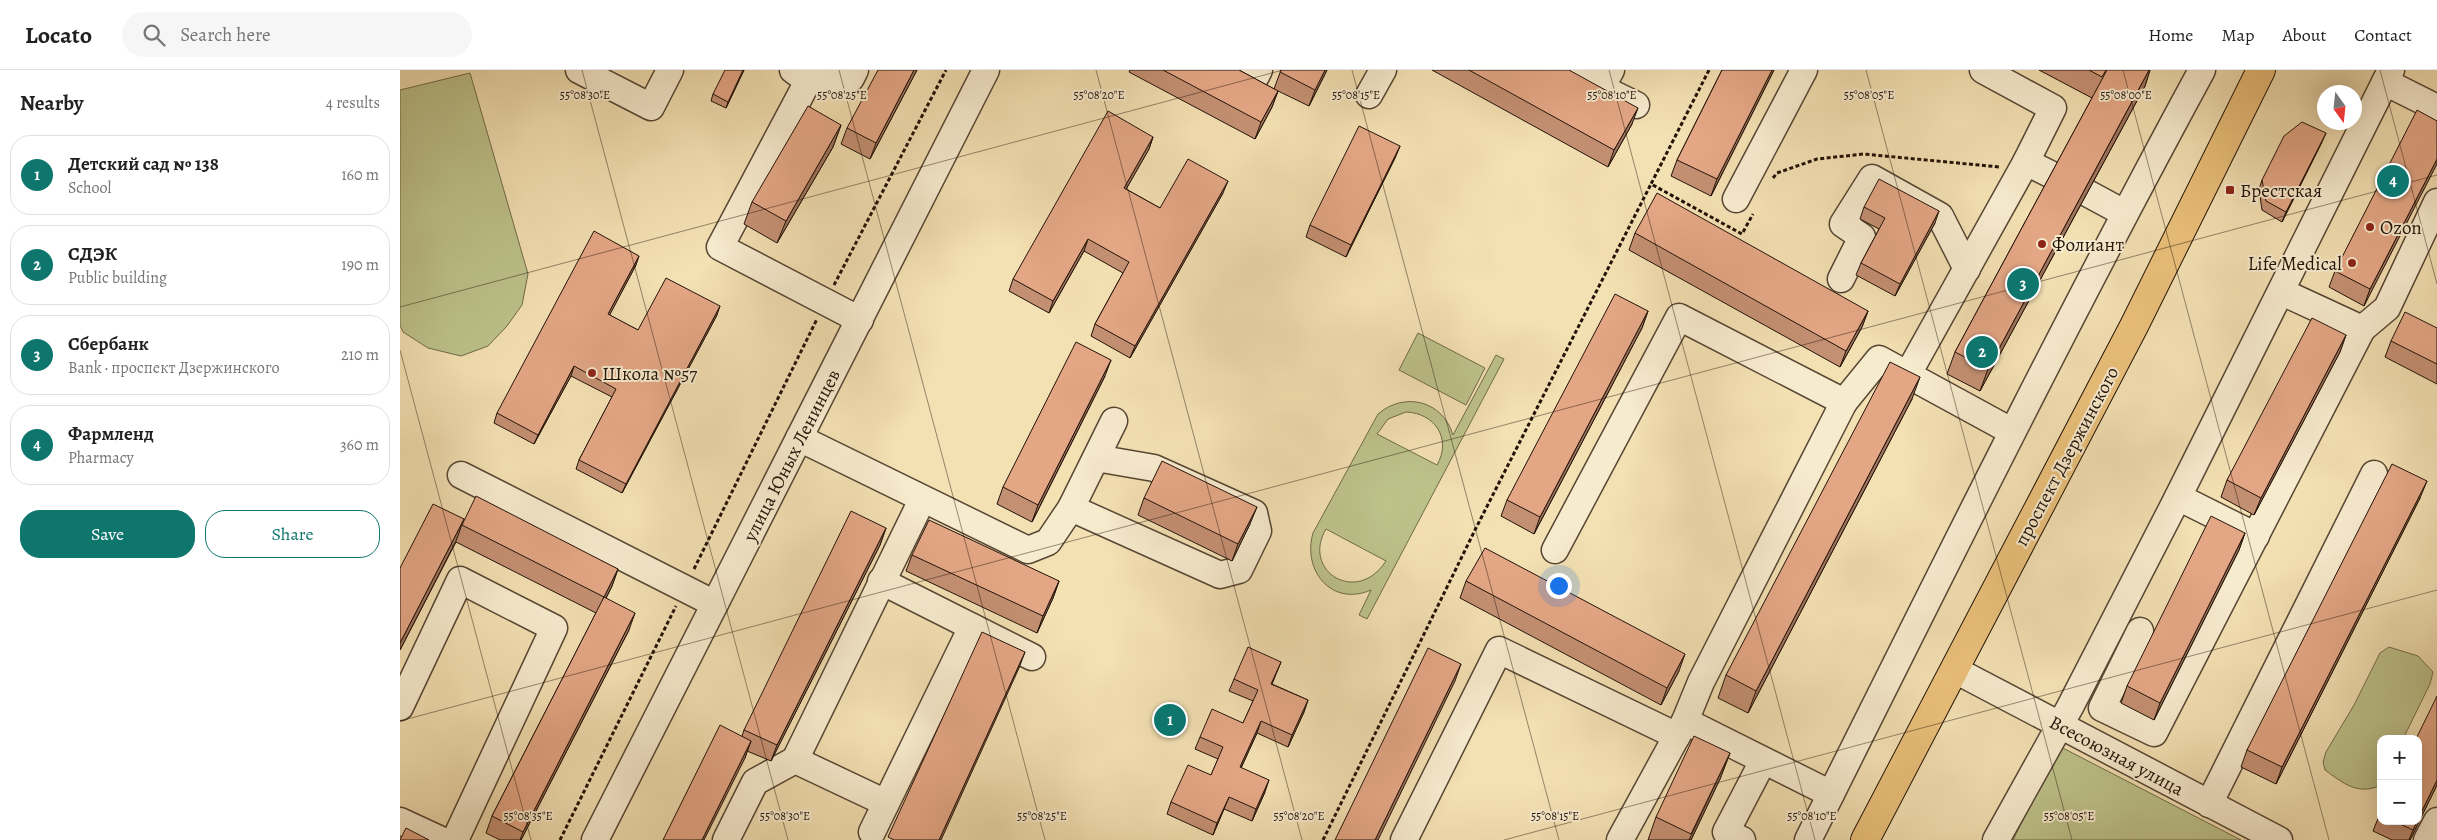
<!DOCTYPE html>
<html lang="en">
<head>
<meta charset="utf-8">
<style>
	:root { --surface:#fff; --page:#f6f6f6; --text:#222; --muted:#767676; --line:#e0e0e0; --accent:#0f766e }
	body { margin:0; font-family:Alegreya,serif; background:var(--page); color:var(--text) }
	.controls { position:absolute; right:15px; bottom:15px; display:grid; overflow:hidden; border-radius:10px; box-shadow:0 5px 20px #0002 }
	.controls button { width:45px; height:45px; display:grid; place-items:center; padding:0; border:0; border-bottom:1px solid var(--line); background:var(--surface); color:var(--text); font:25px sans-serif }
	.compass { position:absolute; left:1917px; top:15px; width:45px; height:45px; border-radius:50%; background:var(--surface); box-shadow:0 5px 20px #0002; rotate:165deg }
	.you { position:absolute; left:1158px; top:515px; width:18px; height:18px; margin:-12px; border:4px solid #fff; border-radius:50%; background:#1a73e8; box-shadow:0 0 0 8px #1a73e833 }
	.badge { display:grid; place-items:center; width:32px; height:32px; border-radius:50%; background:var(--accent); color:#fff; font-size:16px; font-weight:700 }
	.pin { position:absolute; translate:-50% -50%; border:2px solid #fff; box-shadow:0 1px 5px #0006 }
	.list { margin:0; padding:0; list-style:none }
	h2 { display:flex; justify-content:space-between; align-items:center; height:65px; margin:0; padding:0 20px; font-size:21px }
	h2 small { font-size:16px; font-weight:400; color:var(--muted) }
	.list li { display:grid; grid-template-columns:32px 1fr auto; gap:15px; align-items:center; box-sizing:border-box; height:80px; margin:0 10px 10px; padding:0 10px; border:1px solid var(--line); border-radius:20px }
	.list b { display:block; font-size:19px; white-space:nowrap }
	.list p { margin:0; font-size:16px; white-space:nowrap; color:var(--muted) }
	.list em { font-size:16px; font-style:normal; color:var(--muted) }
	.actions { display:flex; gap:10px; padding:15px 20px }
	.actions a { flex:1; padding:11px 0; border:1px solid var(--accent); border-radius:20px; text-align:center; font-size:18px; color:var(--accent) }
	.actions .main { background:var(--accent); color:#fff }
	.icon { flex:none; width:28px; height:28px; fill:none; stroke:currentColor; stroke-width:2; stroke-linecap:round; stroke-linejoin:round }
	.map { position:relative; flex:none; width:2037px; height:770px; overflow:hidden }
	header { display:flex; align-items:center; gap:30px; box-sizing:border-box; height:70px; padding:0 25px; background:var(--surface); border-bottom:1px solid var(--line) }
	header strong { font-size:24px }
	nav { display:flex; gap:28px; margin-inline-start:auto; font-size:18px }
	.search { width:350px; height:45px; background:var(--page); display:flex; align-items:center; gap:12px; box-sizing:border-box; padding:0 18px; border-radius:28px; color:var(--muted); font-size:19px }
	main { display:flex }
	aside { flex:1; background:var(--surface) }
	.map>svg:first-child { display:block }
</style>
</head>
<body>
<header>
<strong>Locato</strong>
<div class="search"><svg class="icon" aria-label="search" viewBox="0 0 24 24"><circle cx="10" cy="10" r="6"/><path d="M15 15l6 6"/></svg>Search here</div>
<nav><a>Home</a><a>Map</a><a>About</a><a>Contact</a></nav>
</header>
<main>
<aside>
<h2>Nearby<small>4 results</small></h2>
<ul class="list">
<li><span class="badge">1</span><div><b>Детский сад № 138</b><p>School</p></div><em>160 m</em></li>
<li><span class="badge">2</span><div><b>СДЭК</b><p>Public building</p></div><em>190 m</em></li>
<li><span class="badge">3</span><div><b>Сбербанк</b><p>Bank · проспект Дзержинского</p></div><em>210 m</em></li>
<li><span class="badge">4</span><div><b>Фармленд</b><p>Pharmacy</p></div><em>360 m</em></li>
</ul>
<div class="actions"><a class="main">Save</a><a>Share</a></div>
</aside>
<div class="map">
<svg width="2037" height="770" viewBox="0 0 2037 770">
	<rect width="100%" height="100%" fill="#f3e0b3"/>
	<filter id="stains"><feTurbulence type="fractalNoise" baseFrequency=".004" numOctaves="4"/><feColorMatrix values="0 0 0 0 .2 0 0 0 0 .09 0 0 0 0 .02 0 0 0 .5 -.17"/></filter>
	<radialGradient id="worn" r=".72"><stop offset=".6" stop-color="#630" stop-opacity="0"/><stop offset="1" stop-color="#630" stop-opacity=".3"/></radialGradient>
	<g fill="#bdc28b" stroke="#706a4a" fill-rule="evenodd">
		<polygon points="70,3 128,204 122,235 107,256 88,276 61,286 28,278 3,262 0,255 0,20"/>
		<polygon points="1018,263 1085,298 1066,335 999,300"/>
		<path d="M1096,285L1104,289L967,549L959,545L971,520C932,537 902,501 913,463L978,344C1005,321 1043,331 1053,365ZM1006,342C1035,343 1052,369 1037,395L977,364L988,349ZM926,459L986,491C957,536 901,501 926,459Z"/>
		<path d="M1989,577L2018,586L2033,602L2030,614L2003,669H1981L1979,716C1957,725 1943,713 1925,700L1923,692L1926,682L1954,635L1980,583Z"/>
		<polygon points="1659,676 1841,770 1613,770"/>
	</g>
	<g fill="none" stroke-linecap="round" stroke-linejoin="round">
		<g stroke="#564633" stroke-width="29">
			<g id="minor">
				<polyline points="179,0 251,37 270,0"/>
				<polyline points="393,0 408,11 320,177 460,250"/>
				<polyline points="844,0 856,6 859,0"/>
				<polyline points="1169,0 1201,18 1211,0"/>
				<polyline points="408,11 451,8 455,0"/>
				<polyline points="1985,12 2037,38"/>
				<polyline points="1201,18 1236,35"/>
				<polyline points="969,25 983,0"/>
				<polyline points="1626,92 1654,106"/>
				<polyline points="1687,123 1724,143"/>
				<polyline points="1336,129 1404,0"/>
				<polyline points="1441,209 1462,167 1443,154 1472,108 1540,146 1567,199"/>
				<polyline points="1882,222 1962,259 1987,238 2037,132"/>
				<polyline points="1508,304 1626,92 1653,38 1583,0"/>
				<polyline points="399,368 628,480 648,472 671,438"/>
				<polyline points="696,388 754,398 854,443 858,461 839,500 820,505 671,438 714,351"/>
				<polyline points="61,405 315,534"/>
				<polyline points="1778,427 1856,466"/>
				<polyline points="1155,480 1279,247 1444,332 1479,289 1611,361"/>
				<polyline points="481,511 632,587"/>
				<polyline points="1740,561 1702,638 1754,663 1962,259"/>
				<polyline points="1555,600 1879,770"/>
				<polyline points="0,637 60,510 154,558 55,770"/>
				<polyline points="1285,651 1301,612 1444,332"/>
				<polyline points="395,690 486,733"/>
				<polyline points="1809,734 1974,404"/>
				<polyline points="0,751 41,770"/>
				<polyline points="472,762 572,557"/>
				<polyline points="195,770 586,0"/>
				<polyline points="326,770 355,712 395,690 522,430"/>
				<polyline points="1004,770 1099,580 1277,666"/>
				<polyline points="1220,770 1285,651 1431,724"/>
				<polyline points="1342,770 1326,762 1363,691"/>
				<path d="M1408,770C1537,512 1664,254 1802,0"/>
				<polyline points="1596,770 1670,637 1778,427 1991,0"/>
				<polyline points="2027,770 2037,751"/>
			</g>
		</g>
		<g stroke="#221208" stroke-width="30">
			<polyline id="major" points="1465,770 1734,256 1861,0"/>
		</g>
		<g stroke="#221208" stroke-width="3" stroke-dasharray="4 2.5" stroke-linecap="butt">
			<polyline points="1309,0 1251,114 1342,164 1353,144"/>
			<polyline points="1373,108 1377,103 1417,89 1464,84 1599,97"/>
			<polyline points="434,215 546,0"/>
			<polyline points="294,499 417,249"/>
			<polyline points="160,770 276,536"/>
			<polyline points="923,770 1076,458 1251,114"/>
		</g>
		<use href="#minor" stroke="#f7ebce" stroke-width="26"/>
		<use href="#major" stroke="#eac07a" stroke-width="28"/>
	</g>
	<g fill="#c49073" stroke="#221208">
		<polygon points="344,0 326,38 311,31 313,24"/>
		<polygon points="517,0 470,89 441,74 447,58"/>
		<polygon points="730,0 839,0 874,19 881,0 927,0 909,36 878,21 872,37 855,69 729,2"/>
		<polygon points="1032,0 1169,0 1232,54 1208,97"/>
		<polygon points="1322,0 1374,0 1311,126 1271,106 1277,90"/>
		<polygon points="1639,0 1750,0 1745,16 1580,321 1547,304 1555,282 1692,28"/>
		<polygon points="2037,51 1964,236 1929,217 1935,201"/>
		<polygon points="441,55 433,77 377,173 344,154 352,132"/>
		<polygon points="753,67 749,79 726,119 760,138 823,123 730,288 691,266 695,254 723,203 684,181 649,243 609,221 613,209"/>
		<polygon points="1922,72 1882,152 1862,140 1859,119 1862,110"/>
		<polygon points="1000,76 995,88 946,187 906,167 910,155"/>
		<polygon points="1464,137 1535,153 1495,226 1456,205 1461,193 1479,159 1460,149"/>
		<polygon points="1235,163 1468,241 1462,257 1440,297 1229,180"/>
		<polygon points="236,195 209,245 238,260 317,245 222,423 176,399 179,390 212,327 171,306 134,374 94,353 97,343"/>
		<polygon points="1248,241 1242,258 1134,464 1101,446 1107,430"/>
		<polygon points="2037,258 2037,314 1985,287 1991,271"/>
		<polygon points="1946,265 1940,282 1854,445 1821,427 1827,410"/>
		<polygon points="705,306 632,452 597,434 603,417"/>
		<polygon points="1512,329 1348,643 1318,628 1326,605"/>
		<polygon points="744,428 850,454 832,491 738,445"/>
		<polygon points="2020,428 1876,714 1841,697 1847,680"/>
		<polygon points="64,449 218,499 212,516 206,528 229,560 121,770 100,770 86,763 92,746 196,543 56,472 0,580 0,498"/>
		<polygon points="486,458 480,475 371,691 347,681 345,688 342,666 344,660"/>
		<polygon points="1845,463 1839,480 1754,650 1721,633 1727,616"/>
		<polygon points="512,485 659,511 653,528 637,563 506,501"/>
		<polygon points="1066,511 1279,601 1261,635 1060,528"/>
		<polygon points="881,592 872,614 908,630 904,642 888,677 857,663 841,698 865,722 852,751 824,739 813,765 767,744 771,732 811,705 818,689 795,679 800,667 843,653 853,631 829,621 834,609"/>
		<polygon points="2037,626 2037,715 2010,770 1992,770 1973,761 1981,741 1981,751 2018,751"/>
		<polygon points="1330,683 1320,709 1291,770 1248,770 1256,747"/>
	</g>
	<g fill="#a0755e" stroke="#221208">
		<polygon points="343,0 344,0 326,38 328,32"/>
		<polygon points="514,0 517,0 470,89 476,73"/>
		<polygon points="925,0 927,0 909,36 915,20"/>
		<polygon points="1372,0 1374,0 1311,126 1317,109"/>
		<polygon points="1749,0 1750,0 1745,16 1580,321 1588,299"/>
		<polygon points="878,21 872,37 855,69 861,52"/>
		<polygon points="1238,38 1232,54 1208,97 1214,80"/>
		<polygon points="441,55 433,77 377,173 386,151"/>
		<polygon points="1926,63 1922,72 1882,152 1886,142"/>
		<polygon points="753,67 749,79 720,130 724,118"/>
		<polygon points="1000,76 995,88 946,187 951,175"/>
		<polygon points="2037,89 2037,94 1964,236 1970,219"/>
		<polygon points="828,111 823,123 730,288 735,276"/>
		<polygon points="1539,141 1535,153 1495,226 1500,214"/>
		<polygon points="688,169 684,181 649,243 653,231"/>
		<polygon points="239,186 236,195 205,254 208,244"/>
		<polygon points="320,236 317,245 222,423 226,414"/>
		<polygon points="1248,241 1242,258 1134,464 1140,447"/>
		<polygon points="1468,241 1462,257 1440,297 1446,281"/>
		<polygon points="1946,265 1940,282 1854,445 1861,428"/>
		<polygon points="711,290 705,306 632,452 638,435"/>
		<polygon points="174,296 171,306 134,374 138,365"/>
		<polygon points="1520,307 1512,329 1348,643 1356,621"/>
		<polygon points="2027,411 2020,428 1876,714 1882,697"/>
		<polygon points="857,437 850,454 832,491 838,474"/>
		<polygon points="64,449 56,471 0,580 0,573"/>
		<polygon points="486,458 480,475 371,691 377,675"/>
		<polygon points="1845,463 1839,480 1754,650 1760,633"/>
		<polygon points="218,499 212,516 198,544 204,527"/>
		<polygon points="659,511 653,528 637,563 643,546"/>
		<polygon points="235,543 229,560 121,770 120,770 123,762"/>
		<polygon points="625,582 619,598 541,770 539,770"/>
		<polygon points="1285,584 1279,601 1261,635 1267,618"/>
		<polygon points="881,592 876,604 867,626 871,614"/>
		<polygon points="1061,594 1055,611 978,770 975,770"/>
		<polygon points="908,630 904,642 888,677 892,665"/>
		<polygon points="861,651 857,663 836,709 840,697"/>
		<polygon points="351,671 345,688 304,770 302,770"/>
		<polygon points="1330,683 1320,709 1291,770 1289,770"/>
		<polygon points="869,710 865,722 852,751 856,739"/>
		<polygon points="2037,710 2037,715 2010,770 2009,770 2013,760 2017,751 2018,751 2018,749"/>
		<polygon points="829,727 824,739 813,765 817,753"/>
	</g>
	<g fill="#e4a786" stroke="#221208">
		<polygon points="325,0 343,0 328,32 313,24"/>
		<polygon points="478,0 514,0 476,73 447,58"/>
		<polygon points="763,0 839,0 878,21 861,52"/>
		<polygon points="881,0 925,0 915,20 880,2"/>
		<polygon points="1069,0 1169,0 1238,38 1214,80"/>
		<polygon points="1322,0 1372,0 1317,109 1277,90"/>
		<polygon points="1689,0 1706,0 1702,7"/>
		<polygon points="1707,0 1749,0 1588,299 1555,282"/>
		<polygon points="408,36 441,55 386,151 352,132"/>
		<polygon points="2017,40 2037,51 2037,89 1970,219 1935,201"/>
		<polygon points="708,41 753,67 724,118 760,138 788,89 828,111 735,276 695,254 729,192 688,169 653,231 613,209"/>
		<polygon points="1902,52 1926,63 1886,142 1866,131 1862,110 1884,66"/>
		<polygon points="959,56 1000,76 951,175 910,155"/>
		<polygon points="1479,109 1539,141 1500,214 1461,193 1485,148 1464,137"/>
		<polygon points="1257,123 1468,241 1446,281 1235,163"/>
		<polygon points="194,161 239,186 208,244 238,260 266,208 320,236 226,414 179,390 216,319 174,296 138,365 97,343"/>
		<polygon points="1215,224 1248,241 1140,447 1107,430"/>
		<polygon points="2005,242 2037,258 2037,294 1991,271"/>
		<polygon points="1912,248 1946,265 1861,428 1827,410"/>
		<polygon points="676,272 711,290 638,435 603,417"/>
		<polygon points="1490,292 1520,307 1356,621 1326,605"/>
		<polygon points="762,391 857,437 838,474 744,428"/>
		<polygon points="1992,394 2027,411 1882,697 1847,680"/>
		<polygon points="76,426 218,499 204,527 235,543 123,762 92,746 204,527 62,455"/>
		<polygon points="33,434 64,449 0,573 0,498"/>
		<polygon points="451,441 486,458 377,675 344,660"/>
		<polygon points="1811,446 1845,463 1760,633 1727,616"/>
		<polygon points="529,450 659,511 643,546 512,485"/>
		<polygon points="1085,478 1285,584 1267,618 1066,511"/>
		<polygon points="582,562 625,582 539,770 494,770 488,767"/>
		<polygon points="848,577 881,592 871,614 908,630 892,665 861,651 840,697 869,710 856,739 829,727 817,753 771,732 788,695 811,705 823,677 800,667 812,639 843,653 858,620 834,609"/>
		<polygon points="1028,578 1061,594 975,770 935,770"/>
		<polygon points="2037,626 2037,710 2018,749 2018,669 2016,669"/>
		<polygon points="320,655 351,671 302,770 263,770"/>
		<polygon points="1294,666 1330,683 1291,764 1256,747"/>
		<polygon points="1994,751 2017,751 2013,760"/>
		<polygon points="6,758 29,770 0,770"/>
	</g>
	<path fill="none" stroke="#221208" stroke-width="1" stroke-opacity="0.45" d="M182,0L388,770M439,0L645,770M696,0L902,770M952,0L1159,770M1209,0L1415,770M1466,0L1672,770M1723,0L1929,770M1980,0L2037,214M0,237L883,0M0,280L131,770M0,651L2037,105M1104,770L2037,520"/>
	<g fill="#8f2418" stroke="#f7ebce" stroke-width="2">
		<rect x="1825" y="115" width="10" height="10" rx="2.5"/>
		<circle cx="1970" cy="157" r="5"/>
		<circle cx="1642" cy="174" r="5"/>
		<circle cx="1952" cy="193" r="5"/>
		<circle cx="192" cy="303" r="5"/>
	</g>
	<g text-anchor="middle" stroke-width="4" stroke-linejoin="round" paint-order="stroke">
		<g font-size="19" fill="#221208" stroke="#f7ebce" text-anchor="start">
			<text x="1840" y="127">Брестская</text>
			<text x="1980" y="164">Ozon</text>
			<text x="1652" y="181">Фолиант</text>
			<text x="1942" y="200" text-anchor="end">Life Medical</text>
			<text x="202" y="310">Школа №57</text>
		</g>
		<g font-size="19" fill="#221208" stroke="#f7ebce">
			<text transform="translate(391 385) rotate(-63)" y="7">улица Юных Ленинцев</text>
			<text transform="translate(1666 386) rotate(-62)" y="7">проспект Дзержинского</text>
			<text transform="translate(1717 685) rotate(28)" y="7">Всесоюзная улица</text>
		</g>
	</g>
	<g font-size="12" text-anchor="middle" fill="#221208" stroke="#f7ebce" stroke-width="4" stroke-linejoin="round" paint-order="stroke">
		<text x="185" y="29">55°08'30"E</text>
		<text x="442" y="29">55°08'25"E</text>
		<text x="699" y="29">55°08'20"E</text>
		<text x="956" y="29">55°08'15"E</text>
		<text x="1212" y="29">55°08'10"E</text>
		<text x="1469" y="29">55°08'05"E</text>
		<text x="1726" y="29">55°08'00"E</text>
		<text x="128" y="750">55°08'35"E</text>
		<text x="385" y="750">55°08'30"E</text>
		<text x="642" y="750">55°08'25"E</text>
		<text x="899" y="750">55°08'20"E</text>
		<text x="1155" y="750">55°08'15"E</text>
		<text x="1412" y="750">55°08'10"E</text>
		<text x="1669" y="750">55°08'05"E</text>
	</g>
	<rect width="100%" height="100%" filter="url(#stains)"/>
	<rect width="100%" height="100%" fill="url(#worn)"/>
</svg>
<div class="controls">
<button>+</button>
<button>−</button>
</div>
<svg class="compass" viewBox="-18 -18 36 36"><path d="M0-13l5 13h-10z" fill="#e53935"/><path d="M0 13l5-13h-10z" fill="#767676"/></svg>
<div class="you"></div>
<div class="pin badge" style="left:770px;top:650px">1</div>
<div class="pin badge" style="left:1582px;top:282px">2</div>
<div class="pin badge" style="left:1623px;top:214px">3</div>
<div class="pin badge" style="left:1993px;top:111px">4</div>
</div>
</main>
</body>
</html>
